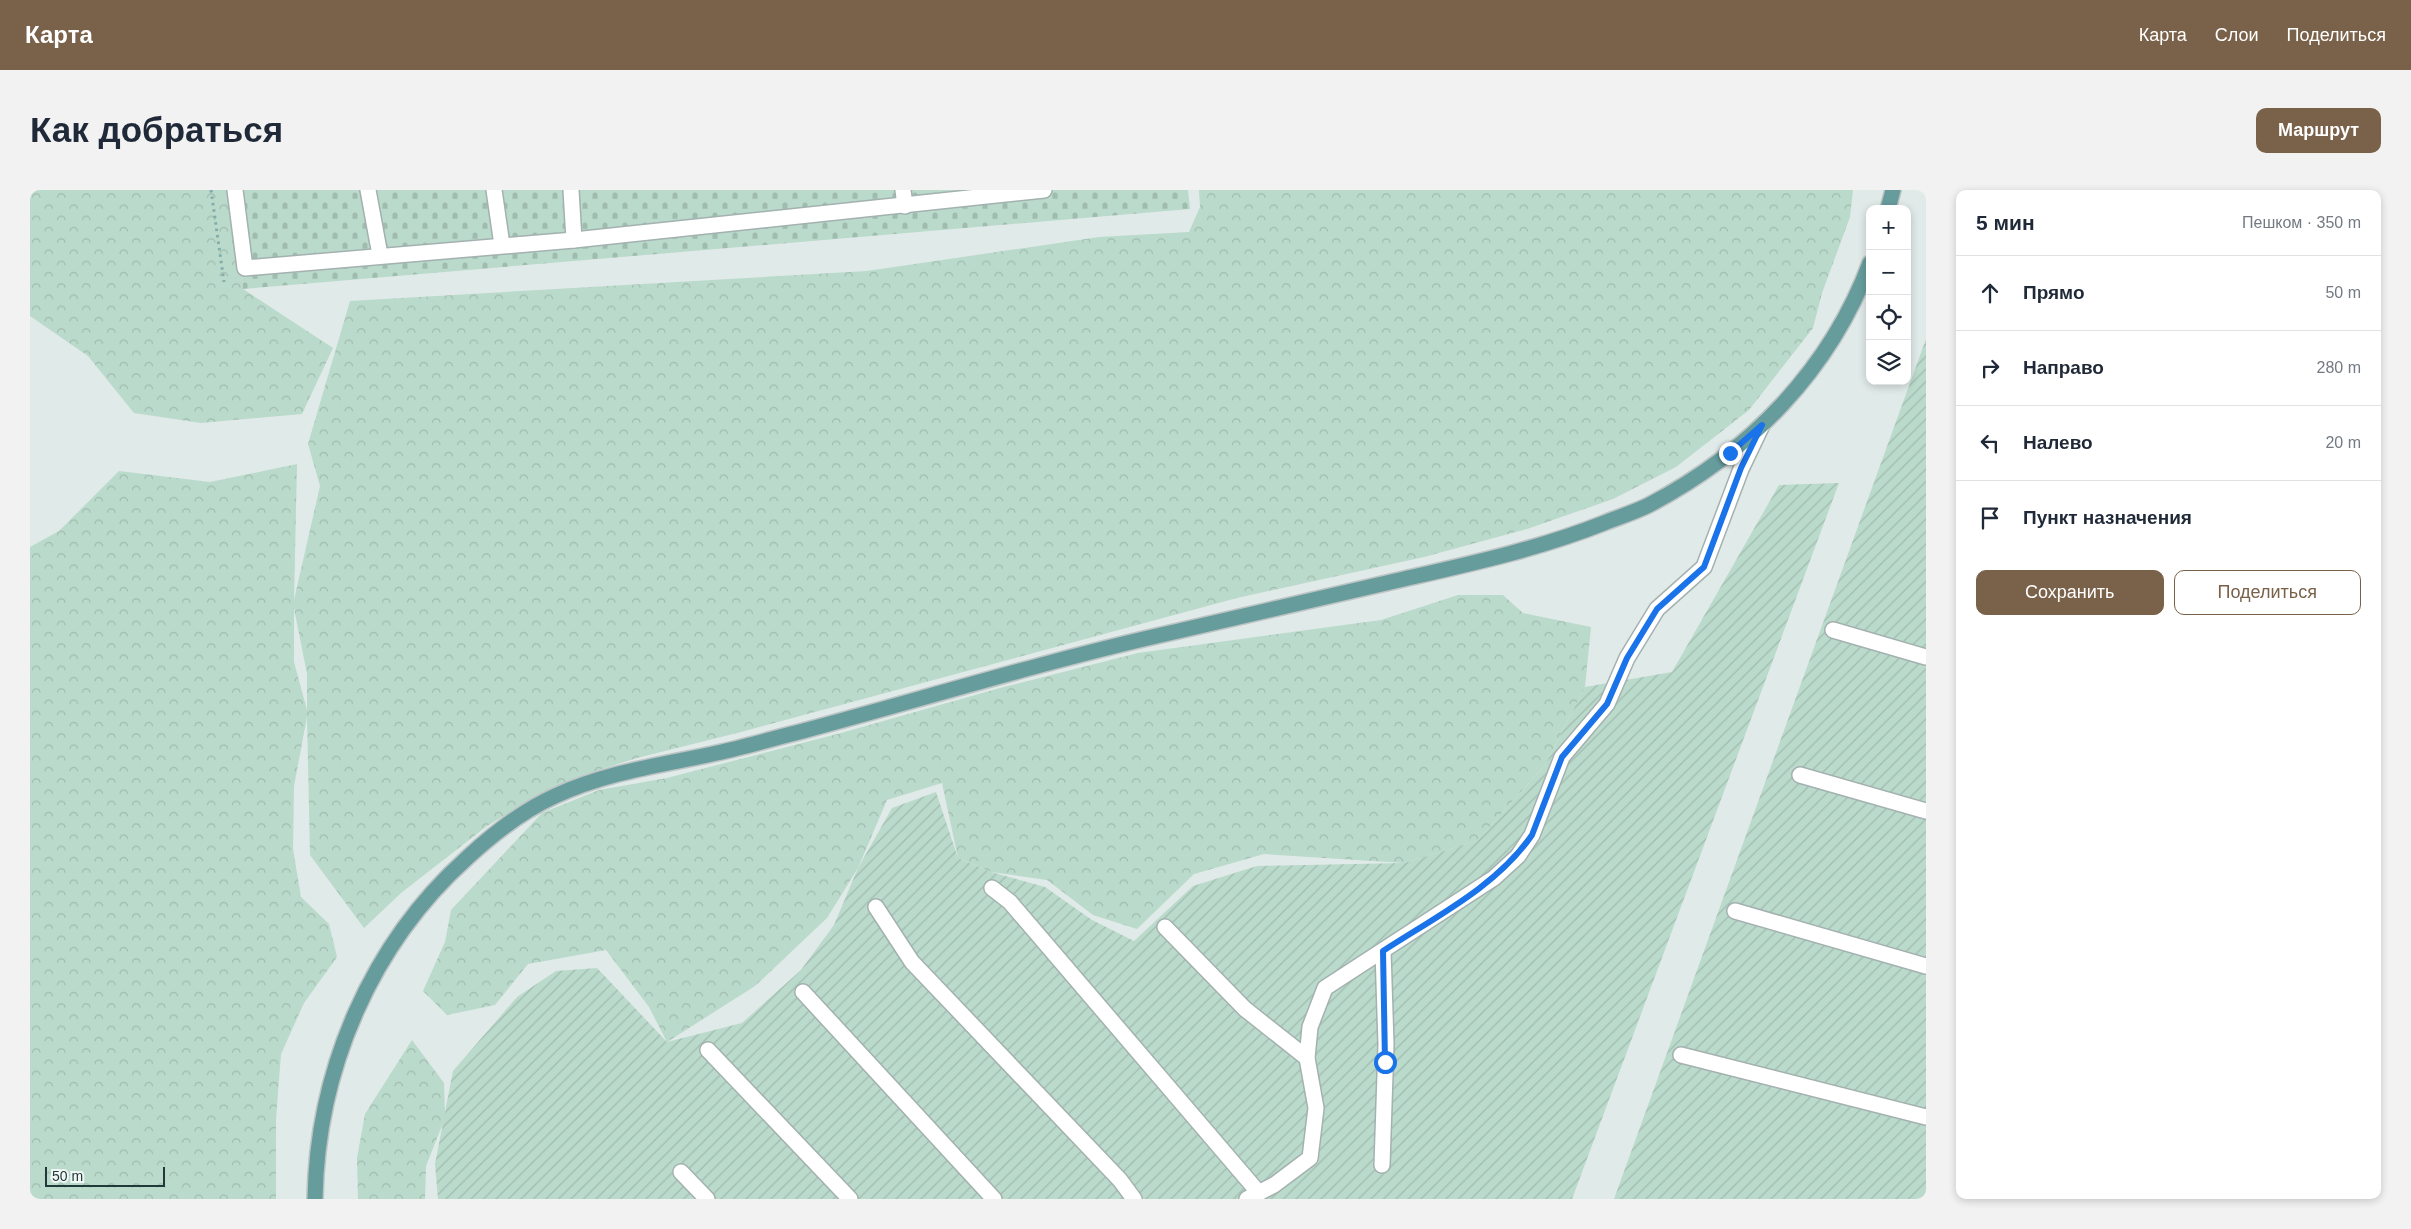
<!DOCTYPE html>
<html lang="ru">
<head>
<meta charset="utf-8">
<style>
	:root { --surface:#fff; --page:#f2f2f3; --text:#1f2937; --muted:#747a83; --line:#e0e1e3; --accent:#7a6149 }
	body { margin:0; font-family:Helvetica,sans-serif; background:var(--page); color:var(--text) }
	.controls { position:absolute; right:15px; top:15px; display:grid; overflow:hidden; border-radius:10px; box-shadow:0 2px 8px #0003 }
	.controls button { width:45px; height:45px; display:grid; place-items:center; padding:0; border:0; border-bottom:1px solid var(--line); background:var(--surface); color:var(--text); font:25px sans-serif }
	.scale { position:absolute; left:15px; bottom:12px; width:120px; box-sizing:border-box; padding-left:5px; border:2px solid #223939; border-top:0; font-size:14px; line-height:18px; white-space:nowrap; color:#223939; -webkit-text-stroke:4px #f0f7f5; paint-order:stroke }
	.stop { position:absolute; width:15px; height:15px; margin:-11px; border:4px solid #1a73e8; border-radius:50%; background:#fff }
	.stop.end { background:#1a73e8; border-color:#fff; box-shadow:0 1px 5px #0008 }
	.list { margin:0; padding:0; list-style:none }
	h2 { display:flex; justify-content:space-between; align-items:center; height:65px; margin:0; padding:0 20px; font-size:21px }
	h2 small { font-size:16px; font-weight:400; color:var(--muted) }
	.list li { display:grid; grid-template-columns:32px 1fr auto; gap:15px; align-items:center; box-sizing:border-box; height:75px; padding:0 20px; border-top:1px solid var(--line) }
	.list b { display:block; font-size:19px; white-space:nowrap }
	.list em { font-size:16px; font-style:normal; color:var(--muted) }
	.actions { display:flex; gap:10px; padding:15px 20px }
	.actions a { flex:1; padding:11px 0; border:1px solid var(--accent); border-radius:10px; text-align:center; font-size:18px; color:var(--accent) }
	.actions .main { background:var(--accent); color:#fff }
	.icon { flex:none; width:28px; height:28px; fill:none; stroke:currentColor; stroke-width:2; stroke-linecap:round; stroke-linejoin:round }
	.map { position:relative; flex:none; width:1896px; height:1009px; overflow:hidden; border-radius:10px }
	header { display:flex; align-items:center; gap:30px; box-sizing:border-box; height:70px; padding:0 25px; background:var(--accent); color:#fff }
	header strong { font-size:24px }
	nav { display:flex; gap:28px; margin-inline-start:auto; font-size:18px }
	.intro { display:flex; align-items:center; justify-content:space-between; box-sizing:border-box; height:120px; padding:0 30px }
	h1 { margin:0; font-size:35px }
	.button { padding:12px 22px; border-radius:10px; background:var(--accent); color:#fff; font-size:18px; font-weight:700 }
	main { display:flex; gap:30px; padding:0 30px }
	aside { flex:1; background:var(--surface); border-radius:10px; box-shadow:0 2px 8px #0003 }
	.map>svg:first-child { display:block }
</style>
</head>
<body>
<header>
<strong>Карта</strong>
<nav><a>Карта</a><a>Слои</a><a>Поделиться</a></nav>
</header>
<div class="intro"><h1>Как добраться</h1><a class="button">Маршрут</a></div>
<main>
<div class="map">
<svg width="1896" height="1009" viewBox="0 0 1896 1009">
	<defs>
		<pattern id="forest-crowns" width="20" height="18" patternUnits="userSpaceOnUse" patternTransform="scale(1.25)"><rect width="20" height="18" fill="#badacb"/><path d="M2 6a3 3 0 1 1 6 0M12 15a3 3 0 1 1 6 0" fill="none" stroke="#a0bcaf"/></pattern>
		<pattern id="cemetery-stones" width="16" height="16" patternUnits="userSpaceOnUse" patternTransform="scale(1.25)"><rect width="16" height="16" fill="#badacb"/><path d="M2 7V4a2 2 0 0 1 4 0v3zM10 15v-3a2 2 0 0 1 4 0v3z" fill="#a0bcaf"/></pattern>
		<pattern id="garden-furrows" width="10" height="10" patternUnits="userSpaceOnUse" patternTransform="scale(1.25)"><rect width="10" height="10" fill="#badacb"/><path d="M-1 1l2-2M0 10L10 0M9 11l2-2" fill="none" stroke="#a0bcaf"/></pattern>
	</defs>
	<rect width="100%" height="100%" fill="#e0eae8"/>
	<g fill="url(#forest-crowns)" fill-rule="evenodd">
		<polygon points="0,0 199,0 213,99 303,158 272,224 171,233 104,223 58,166 0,126"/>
		<path d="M1169,0H1823L1820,27L1792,103L1783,138L1719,220L1646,277L1583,309L1497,339L1394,367L1207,408L711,542L607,568L553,585L509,605L457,636L371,703L334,738L280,665L277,527L264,596L263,659L271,707L299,734L307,767L274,813L251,864L246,929V1009H0V357L29,341L89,281L180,292L267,274L264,410L290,296L278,254L320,111L837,81L1069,47L1159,42L1170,17ZM264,418L277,484V520L264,472Z"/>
		<polygon points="1428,405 1473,405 1493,423 1561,437 1555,497 1515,575 1447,651 1374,673 1234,664 1164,684 1107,739 1063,725 1017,690 961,682 928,668 912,593 857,610 828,678 797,728 725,796 637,852 619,817 576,760 498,774 465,815 417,825 393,801 415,752 421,720 512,623 569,600 637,588 811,543 970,498 1108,463 1351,430"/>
		<polygon points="382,850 414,893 415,928 396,976 395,1009 328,1009 327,968 335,924"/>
	</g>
	<polygon fill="url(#cemetery-stones)" points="199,0 1158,0 1160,19 213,99"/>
	<g fill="url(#garden-furrows)">
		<polygon points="1896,149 1896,1009 1584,1009"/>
		<polygon points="1809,293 1542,1009 408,1009 405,974 423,881 487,807 526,781 567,778 637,852 712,833 771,780 804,735 828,678 862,618 906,602 928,668 961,682 1015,697 1062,730 1104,751 1163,696 1227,676 1374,673 1447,651 1515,575 1555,497 1642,482 1749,295"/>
	</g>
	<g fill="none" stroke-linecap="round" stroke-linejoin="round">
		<g stroke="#a3b1b0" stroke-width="18">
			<g id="minor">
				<polyline points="205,0 215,78 544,50 1014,0"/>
				<polyline points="338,0 350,65"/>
				<polyline points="464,0 472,55"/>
				<polyline points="541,0 544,50"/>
				<polyline points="873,0 875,16"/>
				<polyline points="1803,440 1896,467"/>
				<polyline points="1770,585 1896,621"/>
				<polyline points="962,698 980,712 1229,1003"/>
				<polyline points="846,717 882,772 1090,990 1104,1009"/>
				<polyline points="1705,721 1896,776"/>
				<polyline points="1135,737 1215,819 1277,868"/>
				<polyline points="773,802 964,1009"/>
				<polyline points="678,860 820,1009"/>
				<polyline points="1651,865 1896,927"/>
				<polyline points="1352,975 1356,854 1353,761"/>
				<polyline points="651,982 677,1009"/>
				<polyline points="1217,1009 1244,995 1280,968 1286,918 1277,868 1280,837 1295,798 1464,688 1488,666 1502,645 1532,567 1577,514 1597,468 1627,419 1674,377 1711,279 1732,235"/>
			</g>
		</g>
		<g stroke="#bdc4c4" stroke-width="18">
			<g id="major">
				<polyline points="1858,19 1863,0"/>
				<path d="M285,1009C287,880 341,754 437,668C464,643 492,621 525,606C576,582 632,575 687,563C716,557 744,548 773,541C896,508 1019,470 1144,442C1218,425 1291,408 1365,391C1435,375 1506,360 1574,333C1589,327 1605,322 1619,315C1720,262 1800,180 1840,73"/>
			</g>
		</g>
		<polyline stroke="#82acaa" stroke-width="3" stroke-dasharray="2.5 4" stroke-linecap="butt" points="181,0 194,92"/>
		<use href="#minor" stroke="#fff" stroke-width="15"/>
		<use href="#major" stroke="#679c9d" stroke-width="15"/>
	</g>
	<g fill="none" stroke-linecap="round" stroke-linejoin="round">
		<path stroke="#1a73e8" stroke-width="6" d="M1355,872L1353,761C1405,727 1466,697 1502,645L1532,567L1577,514L1597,468L1627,419L1674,377L1711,278L1732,235L1700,263"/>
	</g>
</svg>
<div class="controls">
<button>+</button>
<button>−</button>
<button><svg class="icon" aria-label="locate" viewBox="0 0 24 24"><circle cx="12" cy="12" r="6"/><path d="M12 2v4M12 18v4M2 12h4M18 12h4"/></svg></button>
<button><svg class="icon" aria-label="layers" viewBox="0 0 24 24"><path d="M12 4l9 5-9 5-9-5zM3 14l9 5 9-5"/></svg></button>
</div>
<div class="scale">50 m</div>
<div class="stop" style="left:1355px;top:872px"></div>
<div class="stop end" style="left:1700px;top:263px"></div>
</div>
<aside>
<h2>5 мин<small>Пешком · 350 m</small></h2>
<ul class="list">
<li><svg class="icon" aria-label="ahead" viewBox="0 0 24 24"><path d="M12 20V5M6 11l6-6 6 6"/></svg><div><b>Прямо</b></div><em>50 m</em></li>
<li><svg class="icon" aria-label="right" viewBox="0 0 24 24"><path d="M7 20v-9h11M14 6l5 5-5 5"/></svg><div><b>Направо</b></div><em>280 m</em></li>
<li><svg class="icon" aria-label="left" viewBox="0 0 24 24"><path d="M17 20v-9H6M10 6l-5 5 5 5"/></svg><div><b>Налево</b></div><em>20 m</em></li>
<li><svg class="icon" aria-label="arrive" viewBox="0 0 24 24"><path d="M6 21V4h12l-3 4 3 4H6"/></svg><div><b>Пункт назначения</b></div></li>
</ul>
<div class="actions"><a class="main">Сохранить</a><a>Поделиться</a></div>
</aside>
</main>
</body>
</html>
